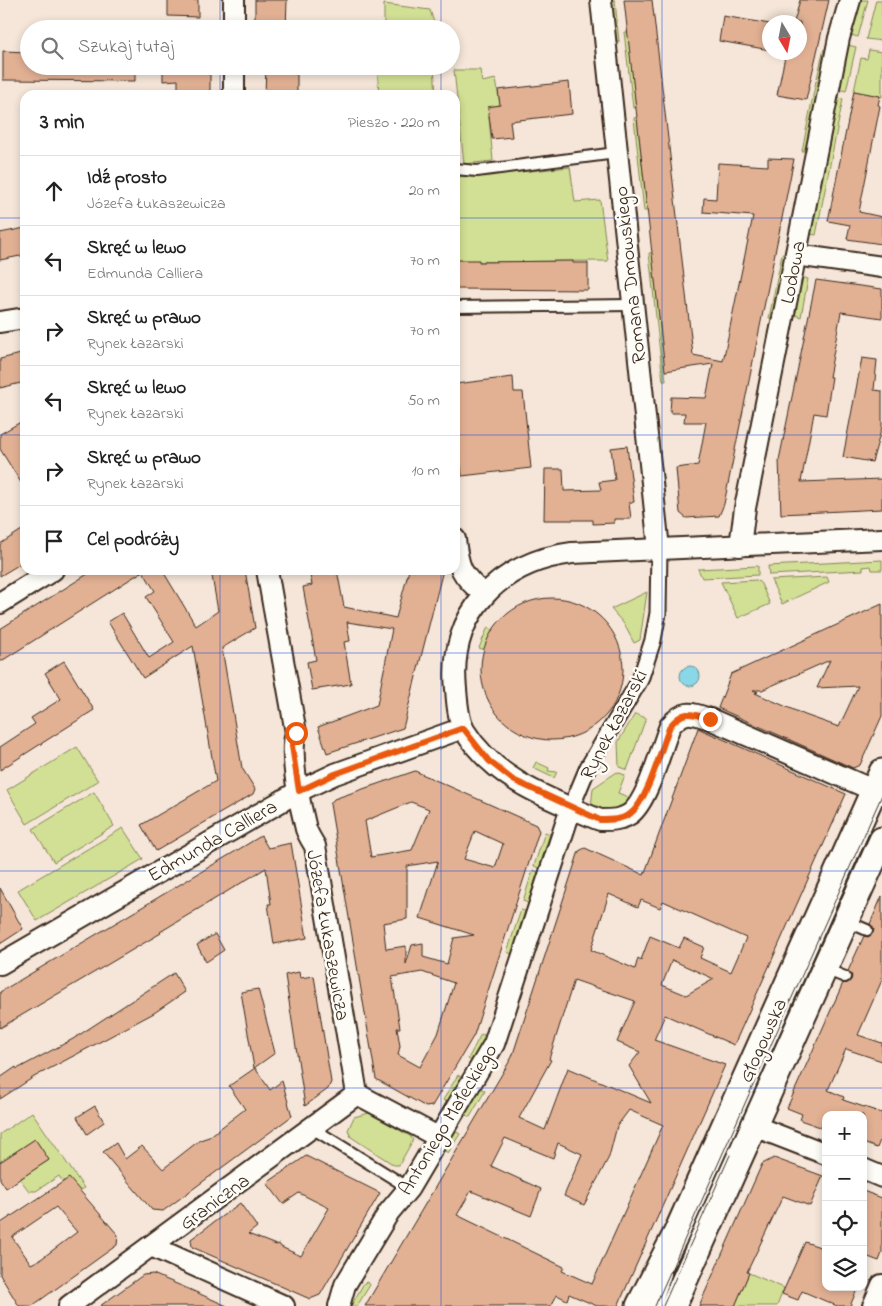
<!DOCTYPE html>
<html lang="pl">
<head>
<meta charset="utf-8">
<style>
	:root { --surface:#fff; --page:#f2f2f2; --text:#222; --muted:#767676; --line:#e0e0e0 }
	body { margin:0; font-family:"Indie Flower",sans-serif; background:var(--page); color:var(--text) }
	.controls { position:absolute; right:15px; bottom:15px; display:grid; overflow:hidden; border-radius:10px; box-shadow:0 2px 8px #0003 }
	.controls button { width:45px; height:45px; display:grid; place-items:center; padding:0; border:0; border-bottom:1px solid var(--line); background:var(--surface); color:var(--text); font:25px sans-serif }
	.compass { position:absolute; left:762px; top:15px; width:45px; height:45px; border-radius:50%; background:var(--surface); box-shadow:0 2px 8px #0003; rotate:170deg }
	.stop { position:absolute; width:15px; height:15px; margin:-11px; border:4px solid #ea580c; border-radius:50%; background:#fff }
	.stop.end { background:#ea580c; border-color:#fff; box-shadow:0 1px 5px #0008 }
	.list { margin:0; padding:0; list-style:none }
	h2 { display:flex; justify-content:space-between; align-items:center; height:65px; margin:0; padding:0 20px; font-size:21px }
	h2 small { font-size:16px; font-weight:400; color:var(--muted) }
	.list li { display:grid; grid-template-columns:32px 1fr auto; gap:15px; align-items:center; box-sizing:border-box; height:70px; padding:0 20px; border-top:1px solid var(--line) }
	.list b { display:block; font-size:19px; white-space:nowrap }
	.list p { margin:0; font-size:16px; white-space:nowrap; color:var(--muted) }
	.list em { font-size:16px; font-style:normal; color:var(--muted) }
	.icon { flex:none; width:28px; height:28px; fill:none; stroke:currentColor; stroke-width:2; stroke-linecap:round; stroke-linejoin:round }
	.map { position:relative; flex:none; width:882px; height:1306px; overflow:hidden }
	.search { position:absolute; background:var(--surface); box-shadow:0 2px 8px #0003; left:20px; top:20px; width:440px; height:55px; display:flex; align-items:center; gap:12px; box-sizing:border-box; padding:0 18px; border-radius:28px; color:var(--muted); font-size:19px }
	.panel { position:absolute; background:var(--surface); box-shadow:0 2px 8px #0003; left:20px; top:90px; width:440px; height:485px; border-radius:15px }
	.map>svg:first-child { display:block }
</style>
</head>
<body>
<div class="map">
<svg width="882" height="1306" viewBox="0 0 882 1306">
	<rect width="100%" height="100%" fill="#f5e6d9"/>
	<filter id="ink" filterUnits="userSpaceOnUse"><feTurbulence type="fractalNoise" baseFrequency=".02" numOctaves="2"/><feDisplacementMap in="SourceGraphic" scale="10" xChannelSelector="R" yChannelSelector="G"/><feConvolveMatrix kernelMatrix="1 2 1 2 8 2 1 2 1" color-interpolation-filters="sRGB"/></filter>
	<g filter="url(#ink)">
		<g fill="#d1e094" stroke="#868559">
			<polygon points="610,0 615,0 619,42 612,35"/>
			<polygon points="860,0 868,0 858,37 851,35"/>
			<polygon points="876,0 882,0 882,41 866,39"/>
			<polygon points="384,4 430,10 436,29 384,29"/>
			<polygon points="624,32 628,32 636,108 633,108"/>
			<polygon points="848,45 856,47 846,91 838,89"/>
			<polygon points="824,49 828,50 822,79 817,78"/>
			<polygon points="869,50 882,52 882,97 854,91 861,58 867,59"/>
			<polygon points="377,66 434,66 436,95 379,95"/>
			<polygon points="454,70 480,70 482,82 496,79 500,105 488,107 493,161 464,164"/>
			<polygon points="816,81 821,82 807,151 802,151"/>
			<polygon points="836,98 843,99 816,235 809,234"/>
			<polygon points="637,117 647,211 644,211 634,118"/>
			<polygon points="570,167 575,202 600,200 608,261 455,262 455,176 470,177"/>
			<polygon points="649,253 652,253 665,371 666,381 663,381"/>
			<polygon points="782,254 787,255 774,318 769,318"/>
			<polygon points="802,277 808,279 801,317 795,315"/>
			<polygon points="882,560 882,570 872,570 871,566 863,567 863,570 769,575 768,566"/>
			<polygon points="758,566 758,575 702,578 698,569"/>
			<polygon points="827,577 829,582 782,604 771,580"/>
			<polygon points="757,580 761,584 770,604 738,618 721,582"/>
			<polygon points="647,592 640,640 634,643 624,624 611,609"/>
			<polygon points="488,627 494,631 486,650 479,648"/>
			<polygon points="635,714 646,718 627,770 619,767 618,742"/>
			<polygon points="77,747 98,781 27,824 7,790"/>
			<polygon points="536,762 549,768 548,771 557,772 554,778 533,768"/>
			<polygon points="617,772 625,775 618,793 634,799 614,814 591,808 593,788"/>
			<polygon points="94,792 114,826 54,862 33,829"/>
			<polygon points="123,828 143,859 37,921 18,890"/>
			<polygon points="545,832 550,834 539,868 534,866"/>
			<polygon points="533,870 538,872 528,903 523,901"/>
			<polygon points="521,910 525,911 512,954 507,952"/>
			<polygon points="481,1034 486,1036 472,1061 468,1059"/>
			<polygon points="458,1075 462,1078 448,1103 443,1100"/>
			<polygon points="480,1088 485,1091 470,1117 465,1114"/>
			<polygon points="32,1112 84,1188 79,1191 63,1182 59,1176 36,1191 29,1191 20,1179 49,1160 35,1139 0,1162 0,1134"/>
			<polygon points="369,1113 410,1136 413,1140 399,1165 394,1165 351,1137 348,1130 354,1117"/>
			<polygon points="455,1131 460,1134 448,1153 443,1150"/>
			<polygon points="749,1273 784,1288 777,1306 735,1306"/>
			<polygon points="368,1282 370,1285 357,1306 351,1306 364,1283"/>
		</g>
		<circle fill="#89d7e7" stroke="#6a9297" cx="690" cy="676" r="10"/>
		<g fill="#e2b194" stroke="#3b2a1e" fill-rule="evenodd">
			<polygon points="168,0 198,0 198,17 168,16"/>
			<polygon points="255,0 287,0 286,29 255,29"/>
			<polygon points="624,0 652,0 693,355 723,361 753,216 703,212 704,198 716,199 718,163 768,166 768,158 794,159 724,504 719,516 686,518 680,513 676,468 698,465 706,422 684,422 685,413 670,413 671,397 706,398 713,364 665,371"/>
			<polygon points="800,0 829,0 806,100 777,95 786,52 800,52 800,22 794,22"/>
			<polygon points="723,16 770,24 770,50 719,41"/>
			<polygon points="3,51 29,52 29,66 135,66 135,81 3,80"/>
			<polygon points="163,66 210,66 210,95 178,95 178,80 163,81"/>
			<polygon points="266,66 297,66 297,95 265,95"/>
			<polygon points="569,82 572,114 510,121 512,137 492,139 488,107 500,105 498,90"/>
			<polygon points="854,91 880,96 878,105 880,106 859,212 882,217 882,244 847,239 850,225 828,221"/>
			<polygon points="25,228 25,255 0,260 0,233"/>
			<polygon points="456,260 479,260 479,262 573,261 573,263 588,263 588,290 455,289"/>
			<polygon points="816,280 882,289 882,318 841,312 829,377 832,377 826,415 814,413 801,482 882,479 882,509 781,514 779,460"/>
			<polygon points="25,353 25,382 0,388 0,359"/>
			<polygon points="862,358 877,360 874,390 882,391 882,427 872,462 843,457"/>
			<polygon points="513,377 514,392 523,392 531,468 462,476 455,413 455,384"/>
			<polygon points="19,423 25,432 25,489 0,449 0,434"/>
			<polygon points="627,446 634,502 629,503 631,519 614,519 614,523 593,524 593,520 544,520 545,469 563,469 564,491 601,490 599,482 615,480 611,448"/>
			<polygon points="25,528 25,561 0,576 0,544"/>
			<polygon points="94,570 158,570 164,573 196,626 218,611 211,570 245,570 255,628 222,648 242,768 255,789 253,794 156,851 141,825 216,781 193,646 143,678 108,622 122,613 149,658 174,642 146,597 155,591 143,571 0,662 0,629"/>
			<polygon points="309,570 337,570 344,607 396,618 409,570 443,570 403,728 327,753 318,727 377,705 392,629 347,622 350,641 344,642 351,684 312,690 307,662 316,660 303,587 312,585"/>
			<circle cx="552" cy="669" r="71"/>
			<path d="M882,604V716L860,765L853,768L718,708L731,674ZM830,660L817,688L858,686L839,727L805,715L755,693L758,692L753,690H762Z"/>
			<polygon points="64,661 94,710 0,770 0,747 35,724 31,718 61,699 45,673"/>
			<path d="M698,728L846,794L734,1045L665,1015L654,1040L725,1065L618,1306H597L569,1294L567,1300L557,1295L551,1306H365L512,1057L579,851L585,848L644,875ZM609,894L638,907L641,900L660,908L663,901L746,938L731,972L700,958L704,947L684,938L679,948L650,936L641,960L638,958L635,969L591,950ZM672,960L714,979L686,995L662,985ZM574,980L635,1001L617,1042L640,1052L629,1066L651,1103L568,1068L545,1130L519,1118L551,1060L549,1059ZM629,1110L663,1125L592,1284L562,1271L564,1267L457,1215L471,1191L531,1216L541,1189L491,1166L505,1138L553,1158L558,1143L582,1154L564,1196L584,1205L609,1157L617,1126Z"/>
			<path d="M415,771L536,825L539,831L474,1035L432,1106L426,1107L376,1079L330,804L334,799ZM411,802L429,809L412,850L371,857L365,821ZM475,831L503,844L495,868L464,859ZM438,861L420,918L474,935L454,938L447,964L423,957V943L412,945L406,964V946L386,949L383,923L407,919V866ZM422,972L454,983L438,1034L420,1067L398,1055L400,1046L397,1028H400L392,977Z"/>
			<polygon points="261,836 268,848 291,843 307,938 274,944 268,904 271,904 266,868 160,932 161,933 0,1028 0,992"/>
			<polygon points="0,888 23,929 0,944"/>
			<polygon points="882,896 882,980 858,1035 882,1043 882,1061 846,1049 828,1090 844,1097 843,1100 882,1113 882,1135 877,1148 863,1143 863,1115 826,1115 826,1129 800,1120 802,1114 787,1108 843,983 851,980 852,976 848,971 864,936 868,937 873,933 874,929 870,924"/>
			<polygon points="215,934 224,950 206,962 197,945"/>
			<polygon points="299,972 300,978 314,976 331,1082 328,1089 305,1106 285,975"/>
			<polygon points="174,973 185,992 154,1013 34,1077 0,1099 0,1078 16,1067 17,1069 73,1039"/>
			<polygon points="258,989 275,1053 254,1068 241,992"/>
			<polygon points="255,1068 270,1090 282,1081 292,1116 163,1211 152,1210 103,1152 116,1143 125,1159 142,1146 163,1169 200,1140 209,1137 245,1109 229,1086"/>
			<polygon points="95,1106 104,1122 87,1134 77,1117"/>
			<polygon points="35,1139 49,1160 6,1188 0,1179 0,1162"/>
			<polygon points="306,1156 380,1193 320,1295 310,1299 192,1247 191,1239 240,1203 257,1227 248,1234 276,1245 279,1244 281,1247 301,1256 329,1208 299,1193 283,1204 267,1183"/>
			<polygon points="774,1158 823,1176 810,1206 783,1196 747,1272 749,1273 735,1306 699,1306 762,1164"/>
			<path d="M69,1178L118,1235L117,1245L32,1306H19L0,1275V1221L1,1223ZM56,1207L77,1232L41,1259L31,1264L12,1237Z"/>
			<polygon points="863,1191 882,1198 882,1253 879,1261 863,1255"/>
			<polygon points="805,1242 826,1249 826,1287 858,1287 850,1306 837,1306 802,1291 798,1300 782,1294"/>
			<polygon points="153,1274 191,1290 227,1306 100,1306 143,1275"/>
		</g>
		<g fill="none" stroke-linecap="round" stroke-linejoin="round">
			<g stroke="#3b2a1e" stroke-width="14">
				<g id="service">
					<polyline points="455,169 477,171 616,153"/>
					<polyline points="455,307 633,305"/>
					<polyline points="846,921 867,930"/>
					<polyline points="825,969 845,977"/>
					<polyline points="312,1128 409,1188"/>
					<polyline points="655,1306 666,1274"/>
				</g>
			</g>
			<g stroke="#3b2a1e" stroke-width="19">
				<polyline id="pedestrian" points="571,808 588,767 640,680 653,640 658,613 659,549"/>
			</g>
			<g stroke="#3b2a1e" stroke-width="24">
				<g id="minor">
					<polyline points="601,0 659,549"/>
					<polyline points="234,29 234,0"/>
					<polyline points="234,95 234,66"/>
					<polyline points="796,255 882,267"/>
					<polyline points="0,322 25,318"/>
					<path d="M455,539C458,567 461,576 484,594"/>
					<path d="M882,539L572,553C500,562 448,613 456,689C457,701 458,719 464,730C495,780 549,799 600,820C611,820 621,820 630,814C648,801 661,748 670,726C684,709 691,713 710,719L882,794"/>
					<polyline points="740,546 745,508 839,38 850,0"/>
					<path d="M267,570L296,733C289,754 300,806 306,829C308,835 312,841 315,846L357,1094"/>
					<polyline points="0,603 53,570"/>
					<polyline points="0,964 299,791 335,774 463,728"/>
					<polyline points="357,1094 438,1137"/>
					<polyline points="754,1126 826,1154"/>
					<polyline points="863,1169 882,1177"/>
					<polyline points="151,1246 284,1306"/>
					<polyline points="69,1306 357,1094"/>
					<polyline points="339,1306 345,1285 389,1212 409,1188 494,1044 571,808"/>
					<polyline points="873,1306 882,1285"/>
				</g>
			</g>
			<g stroke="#3b2a1e" stroke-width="29">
				<g id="tertiary">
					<polyline points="639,1306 676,1234 882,772"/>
					<polyline points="673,1306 882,840"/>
				</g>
			</g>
			<use href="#service" stroke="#fdfcf7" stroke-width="10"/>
			<use href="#pedestrian" stroke="#fdfcf7" stroke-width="15"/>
			<use href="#minor" stroke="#fdfcf7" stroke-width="20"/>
			<use href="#tertiary" stroke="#fdfcf7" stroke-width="25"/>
			<g stroke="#3b2a1e" stroke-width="1">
				<polyline points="655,1306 882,795"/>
				<polyline points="663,1306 730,1155"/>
			</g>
		</g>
	</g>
	<g fill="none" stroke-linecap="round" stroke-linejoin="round" filter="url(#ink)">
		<path stroke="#ea580c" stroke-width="6" d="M296,733L292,746L299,791L335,774L463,728L489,761L513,780L600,820C611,820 621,820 630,814C648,801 661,748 670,726C684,709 691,713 710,719"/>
	</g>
	<path fill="none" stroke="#1d4ed8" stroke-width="1" stroke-opacity="0.55" d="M220,0V29M441,0V29M662,0V1306M220,66V95M441,66V95M0,218H25M455,218H882M0,435H25M455,435H882M220,570V1306M441,570V1306M0,653H882M0,871H882M0,1088H882"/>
	<g text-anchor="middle" stroke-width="5" stroke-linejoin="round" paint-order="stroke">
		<g font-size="20" fill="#3b2a1e" stroke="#fdfcf7">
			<text transform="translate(792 272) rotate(-79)" y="7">Lodowa</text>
			<text transform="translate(629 275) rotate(-96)" y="7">Romana Dmowskiego</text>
			<text transform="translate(613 724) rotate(-62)" y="7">Rynek Łazarski</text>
			<text transform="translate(212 840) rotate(-30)" y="7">Edmunda Calliera</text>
			<text transform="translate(329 935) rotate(80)" y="7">Józefa Łukaszewicza</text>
			<text transform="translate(762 1040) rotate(-66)" y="7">Głogowska</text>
			<text transform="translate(447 1119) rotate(-59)" y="7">Antoniego Małeckiego</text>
			<text transform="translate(214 1201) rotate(-36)" y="7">Graniczna</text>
		</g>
	</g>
</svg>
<div class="controls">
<button>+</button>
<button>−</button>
<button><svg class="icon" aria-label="locate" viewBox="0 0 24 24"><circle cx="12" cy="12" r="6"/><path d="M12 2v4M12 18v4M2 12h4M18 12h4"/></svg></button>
<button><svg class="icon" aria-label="layers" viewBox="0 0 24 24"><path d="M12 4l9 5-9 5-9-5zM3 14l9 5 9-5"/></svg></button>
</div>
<svg class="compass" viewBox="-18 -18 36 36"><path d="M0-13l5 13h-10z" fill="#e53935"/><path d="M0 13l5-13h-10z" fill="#767676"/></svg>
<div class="stop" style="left:296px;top:733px"></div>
<div class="stop end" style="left:710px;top:719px"></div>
<div class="search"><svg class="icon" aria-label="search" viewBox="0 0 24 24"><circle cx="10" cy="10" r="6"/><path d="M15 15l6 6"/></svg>Szukaj tutaj</div>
<section class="panel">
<h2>3 min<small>Pieszo · 220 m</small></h2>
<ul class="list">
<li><svg class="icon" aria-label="ahead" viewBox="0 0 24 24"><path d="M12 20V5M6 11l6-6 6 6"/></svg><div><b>Idź prosto</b><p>Józefa Łukaszewicza</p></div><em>20 m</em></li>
<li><svg class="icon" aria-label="left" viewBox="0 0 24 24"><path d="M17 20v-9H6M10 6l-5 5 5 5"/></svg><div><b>Skręć w lewo</b><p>Edmunda Calliera</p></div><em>70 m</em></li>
<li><svg class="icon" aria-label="right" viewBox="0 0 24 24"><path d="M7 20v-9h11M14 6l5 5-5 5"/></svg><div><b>Skręć w prawo</b><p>Rynek Łazarski</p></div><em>70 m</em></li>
<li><svg class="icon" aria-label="left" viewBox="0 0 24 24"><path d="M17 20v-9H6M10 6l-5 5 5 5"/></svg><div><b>Skręć w lewo</b><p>Rynek Łazarski</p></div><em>50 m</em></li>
<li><svg class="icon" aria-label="right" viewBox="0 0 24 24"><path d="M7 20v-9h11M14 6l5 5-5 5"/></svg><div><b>Skręć w prawo</b><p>Rynek Łazarski</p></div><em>10 m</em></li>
<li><svg class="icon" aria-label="arrive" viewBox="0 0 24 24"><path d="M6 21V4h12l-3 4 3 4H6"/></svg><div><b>Cel podróży</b></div></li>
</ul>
</section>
</div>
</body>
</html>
